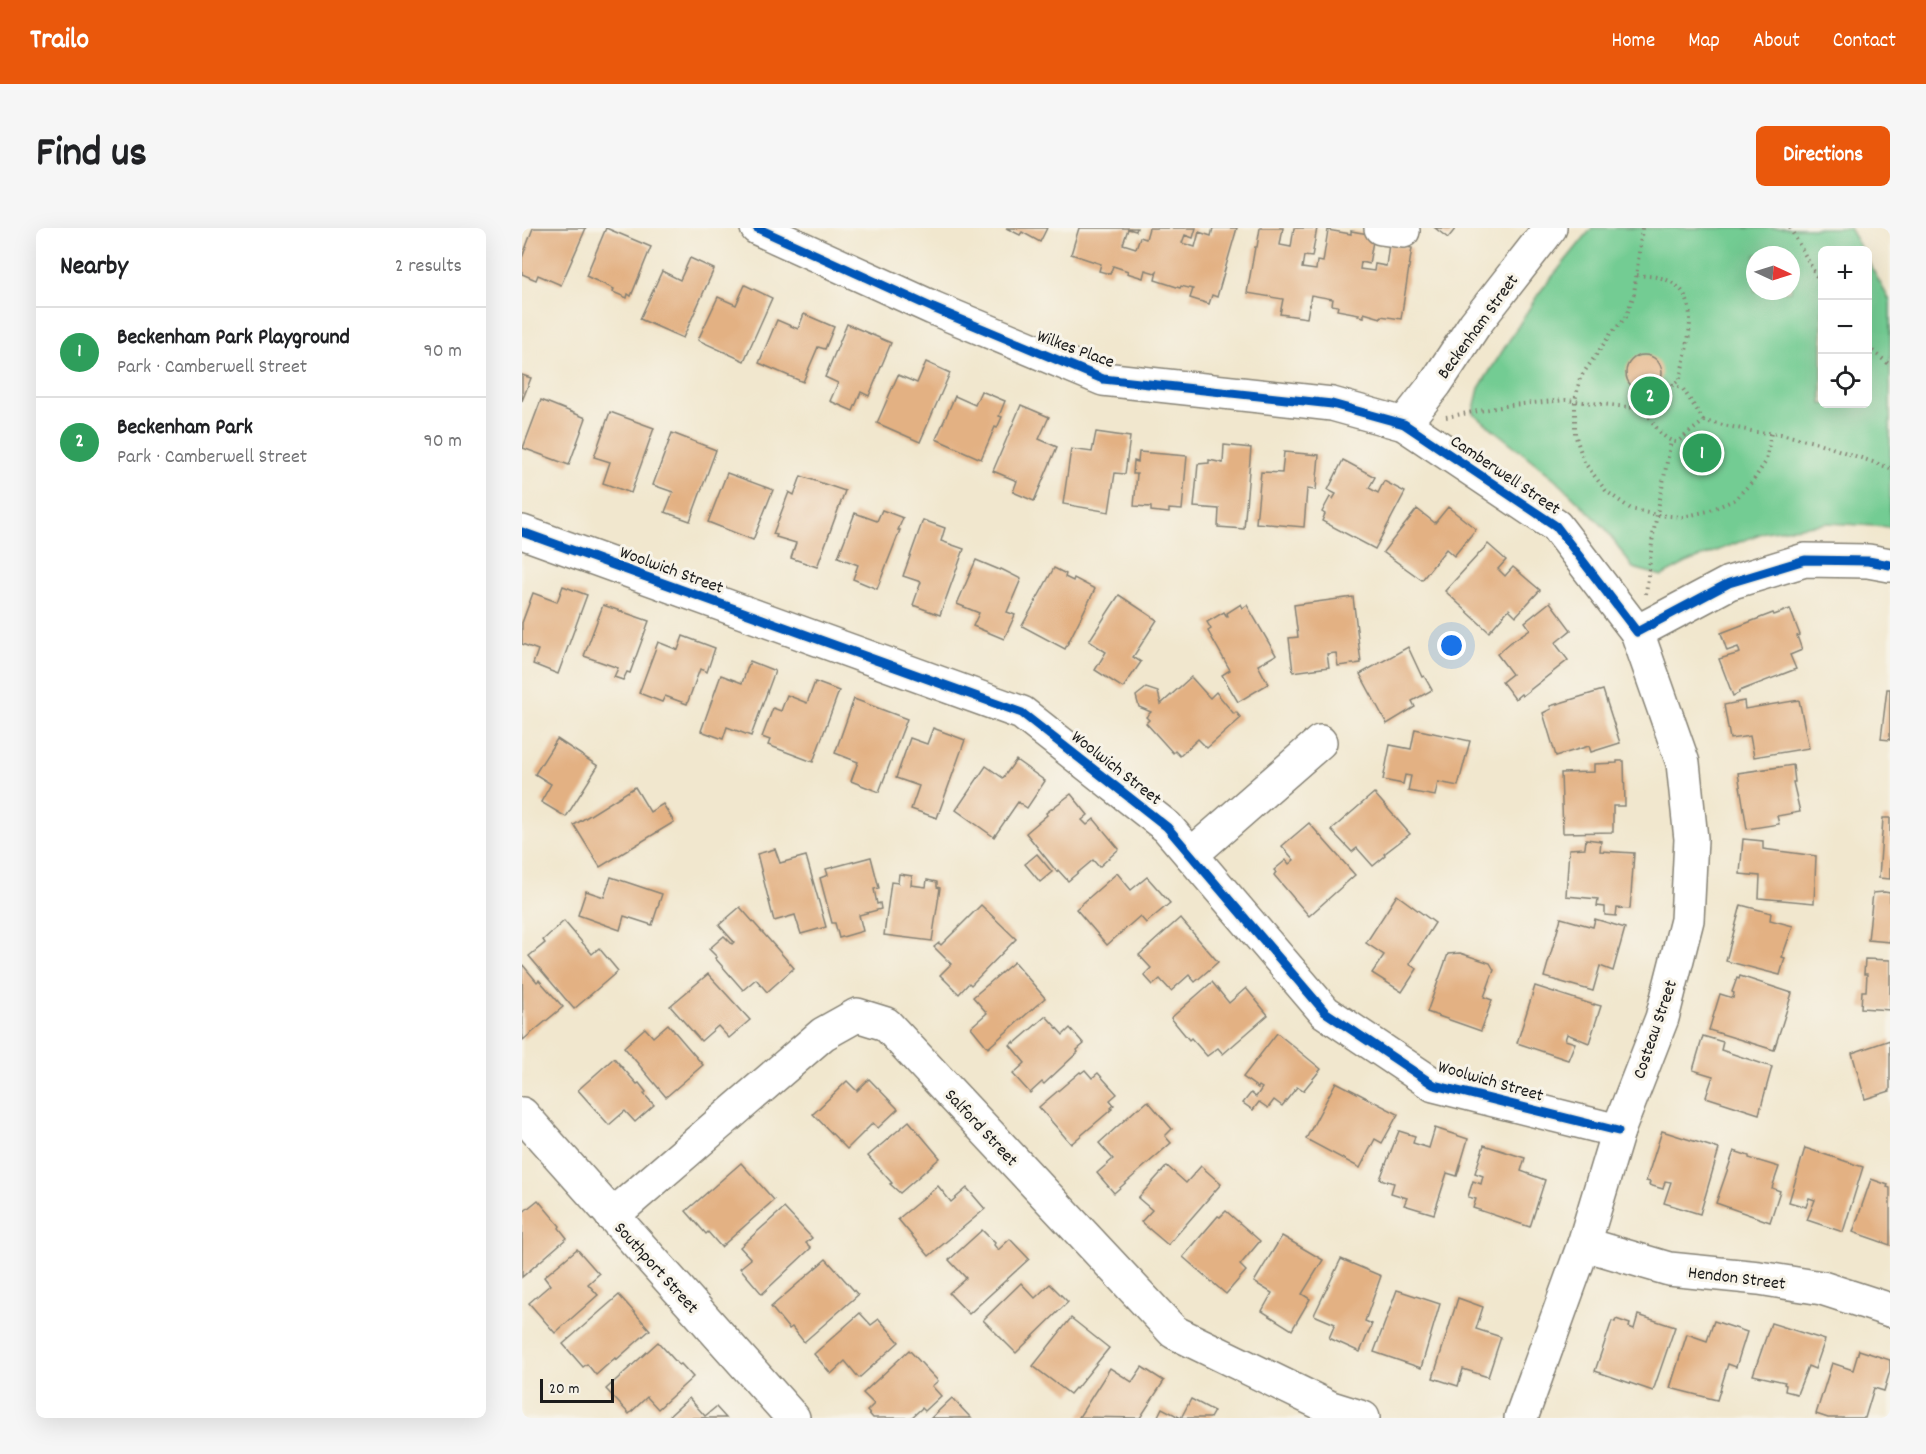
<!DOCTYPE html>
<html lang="en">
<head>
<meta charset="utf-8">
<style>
	:root { --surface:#fff; --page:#f6f6f6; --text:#202124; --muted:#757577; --line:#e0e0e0; --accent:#ea580c }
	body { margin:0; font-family:Dekko,sans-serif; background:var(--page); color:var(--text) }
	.controls { position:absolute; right:18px; top:18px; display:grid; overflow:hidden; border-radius:9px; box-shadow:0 6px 24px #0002 }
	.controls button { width:54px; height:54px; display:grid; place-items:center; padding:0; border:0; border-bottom:2px solid var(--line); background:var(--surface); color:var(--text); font:30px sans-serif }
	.compass { position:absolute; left:1224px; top:18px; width:54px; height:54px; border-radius:50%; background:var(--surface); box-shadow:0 6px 24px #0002; rotate:94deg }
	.scale { position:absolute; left:18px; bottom:15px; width:74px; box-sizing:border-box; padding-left:6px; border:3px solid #1c1c1c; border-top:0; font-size:16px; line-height:21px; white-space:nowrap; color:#1c1c1c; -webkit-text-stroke:4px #f7f3e8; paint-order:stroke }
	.you { position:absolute; left:930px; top:418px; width:21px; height:21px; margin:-15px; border:4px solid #fff; border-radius:50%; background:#1a73e8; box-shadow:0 0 0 9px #1a73e833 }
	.badge { display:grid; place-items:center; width:39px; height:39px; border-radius:50%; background:var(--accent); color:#fff; font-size:20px; font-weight:700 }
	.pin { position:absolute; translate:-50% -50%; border:3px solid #fff; box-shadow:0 2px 6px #0006 }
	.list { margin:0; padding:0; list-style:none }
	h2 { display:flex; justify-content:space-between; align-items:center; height:78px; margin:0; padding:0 24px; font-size:26px }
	h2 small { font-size:20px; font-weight:400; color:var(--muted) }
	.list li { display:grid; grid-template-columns:39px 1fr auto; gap:18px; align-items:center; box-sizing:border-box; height:90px; padding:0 24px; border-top:2px solid var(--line) }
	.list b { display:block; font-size:22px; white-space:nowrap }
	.list p { margin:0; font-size:20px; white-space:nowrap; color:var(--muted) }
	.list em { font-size:20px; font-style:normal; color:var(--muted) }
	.icon { flex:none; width:33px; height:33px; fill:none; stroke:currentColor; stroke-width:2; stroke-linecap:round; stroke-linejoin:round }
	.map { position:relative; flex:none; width:1368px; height:1190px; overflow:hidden; border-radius:9px }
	header { display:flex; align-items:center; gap:36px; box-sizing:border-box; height:84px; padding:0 30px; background:var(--accent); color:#fff }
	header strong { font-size:28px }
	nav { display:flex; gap:33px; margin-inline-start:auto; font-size:21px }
	.intro { display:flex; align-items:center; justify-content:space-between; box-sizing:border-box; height:144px; padding:0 36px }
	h1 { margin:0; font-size:42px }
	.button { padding:15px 27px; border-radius:9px; background:var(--accent); color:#fff; font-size:21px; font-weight:700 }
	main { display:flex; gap:36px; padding:0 36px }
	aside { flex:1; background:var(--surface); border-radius:9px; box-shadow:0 6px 24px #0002 }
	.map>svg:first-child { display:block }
</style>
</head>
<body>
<header>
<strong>Trailo</strong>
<nav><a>Home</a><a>Map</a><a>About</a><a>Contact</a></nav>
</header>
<div class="intro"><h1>Find us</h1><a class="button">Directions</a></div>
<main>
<aside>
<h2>Nearby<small>2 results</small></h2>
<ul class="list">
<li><span class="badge" style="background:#2e9e5b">1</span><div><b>Beckenham Park Playground</b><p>Park · Camberwell Street</p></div><em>90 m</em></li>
<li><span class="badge" style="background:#2e9e5b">2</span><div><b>Beckenham Park</b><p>Park · Camberwell Street</p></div><em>90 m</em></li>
</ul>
</aside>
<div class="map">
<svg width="1368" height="1190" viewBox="0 0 1368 1190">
	<rect width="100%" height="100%" fill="#f7f3e8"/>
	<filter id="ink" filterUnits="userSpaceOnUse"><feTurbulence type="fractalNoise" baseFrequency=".0167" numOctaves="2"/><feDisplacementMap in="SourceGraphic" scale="12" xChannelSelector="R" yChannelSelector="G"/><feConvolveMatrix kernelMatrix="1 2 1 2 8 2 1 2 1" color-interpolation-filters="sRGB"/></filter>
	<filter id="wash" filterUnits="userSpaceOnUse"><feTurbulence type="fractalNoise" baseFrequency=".008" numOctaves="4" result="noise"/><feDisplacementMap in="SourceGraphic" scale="24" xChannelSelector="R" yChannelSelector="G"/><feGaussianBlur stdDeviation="1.35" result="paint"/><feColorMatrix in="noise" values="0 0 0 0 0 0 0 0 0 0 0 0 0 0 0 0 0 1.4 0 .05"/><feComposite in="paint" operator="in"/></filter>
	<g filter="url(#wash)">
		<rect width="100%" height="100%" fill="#f1e7ce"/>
		<path fill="#73cc93" stroke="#487458" stroke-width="1.5" fill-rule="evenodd" d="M1070,0H1327L1340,22H1300V176H1346V33L1368,73V299L1306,295L1243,304L1164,335L1140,348L1111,340L1083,300L1033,251L951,185L957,160L1017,65ZM1233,27H1269V63H1233Z"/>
		<g id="blocks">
			<g fill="#e3b183">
				<polygon points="11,0 64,0 39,57 16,47 14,52 0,46 0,30"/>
				<polygon points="84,0 129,19 109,68 106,66 105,70 91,64 92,61 64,48"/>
				<polygon points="484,0 525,0 518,14 500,4 498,7"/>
				<polygon points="557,0 615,0 614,3 606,1 601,16 614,20 618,9 624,11 627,0 674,0 671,10 663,7 660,15 673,19 677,4 689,8 691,0 715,0 695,69 690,67 687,76 668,70 671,61 659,58 658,60 633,52 635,43 633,45 623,42 621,50 605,45 606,43 591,38 588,46 577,43 579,36 549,26"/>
				<polygon points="738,0 761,0 758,17 769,19 772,0 795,0 790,29 782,28 780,40 794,42 795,33 801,34 806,2 829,6 829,3 852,7 847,36 839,34 838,41 852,43 853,36 864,38 867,16 890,20 879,91 859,88 859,90 842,85 842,89 836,88 837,86 815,82 816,78 810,77 811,71 789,67 785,90 758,86 761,71 725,65 733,19 735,19"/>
				<polygon points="913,0 934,0 926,10"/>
				<polygon points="168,30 192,41 161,110 118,91 140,43 158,52"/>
				<polygon points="223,57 250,70 222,133 176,112 196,69 214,77"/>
				<polygon points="282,86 312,99 303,121 296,119 281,154 237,135 255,92 276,101"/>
				<polygon points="325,96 369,115 347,168 339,164 331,183 308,173 316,155 303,149"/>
				<circle cx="1122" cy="145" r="18"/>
				<polygon points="404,134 428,145 398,214 355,195 376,147 395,155"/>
				<polygon points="0,147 9,150 0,173"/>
				<polygon points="459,163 483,173 477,188 480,189 475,200 473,199 459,231 414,211 433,168 453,177"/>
				<polygon points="19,172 64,190 47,237 1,220"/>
				<polygon points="499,177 527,189 517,211 535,219 512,273 491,264 495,253 471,243"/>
				<polygon points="88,184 132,200 109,265 81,255 88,234 72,229"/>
				<polygon points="574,204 608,209 603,246 593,245 587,284 541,276 549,221 570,224"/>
				<polygon points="150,205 194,222 168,293 143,284 151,264 131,257"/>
				<polygon points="702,217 729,220 722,301 696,299 697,281 672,279 676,236 687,235 687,232 701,235"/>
				<polygon points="617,224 665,228 660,282 647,281 647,285 629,283 629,279 612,278 615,246 611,246 612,233 616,234"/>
				<polygon points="762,224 797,227 794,262 785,261 782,299 734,295 739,244 760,245"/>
				<polygon points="821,232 853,249 847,260 856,265 862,253 883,264 853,321 800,293 803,286 800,284 808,269 811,271 814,266 806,262"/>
				<polygon points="205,245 251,262 231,312 186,294"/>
				<polygon points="279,248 323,263 295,339 269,330 274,315 254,309 255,307 251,306 267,264 272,267"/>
				<polygon points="926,279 954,301 932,328 924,321 900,352 861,324 895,281 913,295"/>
				<polygon points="360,282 381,290 376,302 378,302 355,361 331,351 336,337 316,329 333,285 355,293"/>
				<polygon points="401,292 423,300 419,313 442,321 418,387 391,377 399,354 381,348"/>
				<polygon points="966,316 984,332 976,341 983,348 991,339 1018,362 994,388 987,381 967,404 923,363"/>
				<polygon points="454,332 478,342 479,341 499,351 485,384 493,387 482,411 451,398 457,385 435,376"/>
				<polygon points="532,340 544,346 543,349 551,353 552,350 573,361 543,421 500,398"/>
				<polygon points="41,358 65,367 36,446 11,436 16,422 0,416 0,395 11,365 35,374"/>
				<polygon points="597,367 635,392 611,429 619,434 601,460 573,442 584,424 567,413"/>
				<polygon points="831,369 839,435 816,438 814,425 805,426 807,439 771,444 767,410 776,409 772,377"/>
				<polygon points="1028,374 1049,402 1033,415 1046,432 1000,468 999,466 993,471 980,454 990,446 975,426 989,414 1008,401 1003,394"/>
				<polygon points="719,376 721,380 725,377 754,427 736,437 746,456 716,474 700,447 708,442 686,403 689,401 685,394 702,384 705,389 706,388 705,385"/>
				<polygon points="81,377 127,393 108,445 105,444 101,452 92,449 96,440 62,428"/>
				<polygon points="1268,381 1278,407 1275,408 1280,422 1268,427 1274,441 1217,463 1217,465 1211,468 1197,431 1218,425 1216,419 1205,423 1199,405 1251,385 1252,387"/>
				<polygon points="161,408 193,420 185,444 178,441 165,476 143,468 140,474 117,465 136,414 156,422"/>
				<polygon points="886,419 900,449 902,448 910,462 890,473 893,479 865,496 838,446"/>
				<polygon points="228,433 253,443 229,508 205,499 201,511 179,503 199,447 220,455"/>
				<polygon points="669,449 686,468 688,470 694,464 712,486 714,484 719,490 685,520 676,511 658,528 653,523 651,525 624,495 627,492 624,489 629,484 617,479 614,468 624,460 636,464 639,476"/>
				<polygon points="293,454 317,463 291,534 246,517 248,512 240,509 251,480 259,483 265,467 285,475"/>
				<polygon points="1365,461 1368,461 1368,512 1359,511"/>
				<polygon points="1081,462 1098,515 1069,524 1067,518 1034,528 1021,485 1029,481 1028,478"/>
				<polygon points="332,471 385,491 357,564 329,553 336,534 313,525"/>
				<polygon points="1277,472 1287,520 1232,529 1228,508 1208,511 1202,477 1222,473 1223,481"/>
				<polygon points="411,500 443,512 415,590 389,581 397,558 374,550 388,510 405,516"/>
				<polygon points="893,501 948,513 936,558 916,554 913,568 886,563 889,548 883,547 881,556 861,552 868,517 889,521"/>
				<polygon points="35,511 76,538 44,589 19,574 29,556 13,546"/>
				<polygon points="494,532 523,553 505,580 496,574 472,609 434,582 464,538 481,550"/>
				<polygon points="1095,533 1102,533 1103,578 1091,578 1091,604 1041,605 1039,545 1072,544 1072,536 1095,535"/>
				<polygon points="1271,537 1273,554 1271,554 1278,584 1255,588 1257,596 1225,601 1216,545"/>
				<polygon points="113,559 128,584 141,576 152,594 78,639 52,597"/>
				<polygon points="852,565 888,606 862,626 863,628 851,638 835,620 830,624 809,602"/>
				<polygon points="549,566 566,587 560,592 565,597 572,591 597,621 577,639 571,632 546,653 536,642 535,644 504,605 525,587 524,585"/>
				<polygon points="1361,590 1368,590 1368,651 1357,650"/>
				<polygon points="787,595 833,647 787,688 752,647 754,644 752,642 764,632 767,636 772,632 760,618"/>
				<polygon points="1064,611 1079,613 1078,623 1112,625 1108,681 1095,680 1094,688 1083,687 1083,679 1075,678 1076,671 1044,668 1047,621 1063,620"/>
				<polygon points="1221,611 1241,613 1241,621 1294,628 1292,675 1237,670 1238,648 1218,646"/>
				<polygon points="253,621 258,635 284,628 304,699 279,706 273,687 252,693 235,626"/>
				<polygon points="515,626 530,644 518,654 503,636"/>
				<polygon points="349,629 357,660 352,661 355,676 358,675 359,681 337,687 341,703 317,710 313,695 310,695 298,650 306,647 304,641"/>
				<polygon points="595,645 609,662 625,649 648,675 624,695 618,688 585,717 554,681"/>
				<polygon points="377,646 390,648 389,657 404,659 405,652 415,654 415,659 418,660 410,713 362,707 369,654 376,655"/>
				<polygon points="89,649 140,666 130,697 102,688 98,702 56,687 64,663 82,669"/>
				<polygon points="1362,664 1368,665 1368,714 1346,712 1351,665"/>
				<polygon points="875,667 913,695 887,736 895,741 880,764 850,745 862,727 844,715"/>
				<polygon points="459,677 494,711 449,757 447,755 437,766 418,747 429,736 412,719 417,715 419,717"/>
				<polygon points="1219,677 1249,685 1248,692 1271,698 1260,729 1263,730 1258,747 1204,733"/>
				<polygon points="218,679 272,740 245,764 234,751 221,762 193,730 195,729 187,721 202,708 210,716 212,714 197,697"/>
				<polygon points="658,690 696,734 673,754 667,747 649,763 638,751 631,757 622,747 629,740 617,727"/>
				<polygon points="1039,690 1071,699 1073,691 1103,700 1091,743 1078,738 1071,763 1022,749"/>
				<polygon points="42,693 70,726 77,720 96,743 52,781 7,728 23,715 21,712"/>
				<polygon points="938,725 968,735 972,742 962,769 970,772 959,803 905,784 926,726"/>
				<polygon points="1343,731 1368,732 1368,782 1339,780 1340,763 1344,763 1345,746 1342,746"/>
				<polygon points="492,734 523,770 466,820 449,799 465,785 451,769"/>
				<polygon points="0,736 15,754 17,752 41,779 1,812"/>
				<polygon points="186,746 228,792 207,810 196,798 179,813 148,778"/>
				<polygon points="1218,748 1270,765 1252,822 1187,802 1198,766 1211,770 1212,765 1210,764 1215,750 1217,751"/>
				<polygon points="690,754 707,775 724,760 746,787 701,826 696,820 685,828 669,810 667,812 649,790"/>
				<polygon points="1013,758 1072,777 1072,776 1079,778 1067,815 1045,806 1043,812 1053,815 1046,832 995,815"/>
				<polygon points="524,788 541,807 548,800 562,816 555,822 556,824 522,856 520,854 508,865 491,846 503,835 488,817 492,813 493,815"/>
				<polygon points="146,796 181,837 144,869 102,819 123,800 131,809"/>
				<polygon points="755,805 799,841 781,863 775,859 760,878 752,872 746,880 737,874 731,882 721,875 729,865 734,869 740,860 737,858 736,860 721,849"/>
				<polygon points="1181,808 1201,814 1199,822 1250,839 1237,886 1184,869 1191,848 1171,842"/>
				<polygon points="1368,812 1368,863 1343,871 1330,825"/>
				<polygon points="92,830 115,856 117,855 124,864 122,866 132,877 113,894 103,883 87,897 56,862"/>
				<polygon points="563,842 570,850 576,845 595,866 588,872 592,877 589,880 590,881 549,916 517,879 558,844 559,845"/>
				<polygon points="347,851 376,881 356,900 351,895 325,921 291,886 325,853 335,863"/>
				<polygon points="814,854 876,886 860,915 853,911 838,940 784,911"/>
				<polygon points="626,873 650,901 643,908 649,915 592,965 575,945 591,931 577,915 617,879 618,880"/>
				<polygon points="387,893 418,930 378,965 368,956 370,955 346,928"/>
				<polygon points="913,900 946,911 935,948 925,945 912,986 882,977 885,970 869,965 872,955 858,951 877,903 893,908 891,915 907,920"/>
				<polygon points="1140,903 1197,921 1178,986 1142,975 1149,954 1143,953 1141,961 1127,957 1128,954 1124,953"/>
				<polygon points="962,917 1003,930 999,943 1023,952 1008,999 951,980 954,971 946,969 951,953 959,956 961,948 953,945"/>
				<polygon points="1283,920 1341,939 1321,1004 1285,992 1293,972 1287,970 1284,979 1267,974"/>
				<polygon points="1212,923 1227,928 1227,930 1257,939 1250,960 1258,963 1248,994 1194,975"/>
				<polygon points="219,935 252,972 199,1019 186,1004 184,1006 164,983"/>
				<polygon points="645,938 664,955 679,938 699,956 646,1017 619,994 630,982 616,970"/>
				<polygon points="1349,951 1366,957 1365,959 1368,960 1368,1017 1331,1004"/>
				<polygon points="416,958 429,974 445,960 463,981 407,1028 376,991"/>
				<polygon points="16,972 38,998 37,1000 45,1010 0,1049 0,985"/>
				<polygon points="262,980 290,1010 284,1015 289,1020 240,1066 218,1040 229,1031 218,1019"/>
				<polygon points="704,983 738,1013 718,1037 724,1043 704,1066 661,1029 696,988 698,989"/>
				<polygon points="460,1002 473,1015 472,1017 476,1022 488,1011 507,1031 447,1086 427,1065 444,1050 427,1032"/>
				<polygon points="760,1008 801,1032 780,1066 788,1071 770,1102 740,1083 750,1065 732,1054"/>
				<polygon points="55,1021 77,1046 66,1056 76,1067 33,1105 7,1075 28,1057 22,1049"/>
				<polygon points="304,1031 336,1067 282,1114 270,1099 267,1101 249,1079"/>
				<polygon points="819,1031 859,1048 843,1093 850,1096 838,1124 807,1110 813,1096 792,1087"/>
				<polygon points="499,1055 513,1070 528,1056 546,1074 494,1125 461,1092"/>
				<polygon points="875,1062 918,1076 899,1140 852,1124"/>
				<polygon points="97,1067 128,1102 94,1132 93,1130 74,1147 65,1136 61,1139 41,1116"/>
				<polygon points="936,1070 961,1079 954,1101 979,1109 966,1149 941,1141 936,1158 911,1150"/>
				<polygon points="338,1085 349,1097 357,1091 377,1114 337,1150 323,1133 309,1146 292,1126"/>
				<polygon points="1116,1087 1153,1099 1131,1163 1073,1143 1090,1093 1093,1094 1094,1091 1108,1096 1107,1099 1112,1101"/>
				<polygon points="549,1090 587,1120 554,1161 553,1160 548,1166 511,1138"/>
				<polygon points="1192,1093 1225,1104 1214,1139 1206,1136 1195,1172 1148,1160 1165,1106 1185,1113"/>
				<polygon points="1249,1095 1303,1112 1293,1141 1286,1138 1275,1166 1263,1163 1264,1157 1262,1156 1263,1154 1231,1147"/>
				<polygon points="136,1114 157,1137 159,1136 171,1149 136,1181 125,1169 107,1186 84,1161"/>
				<polygon points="387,1122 416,1153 410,1158 419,1168 403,1183 400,1180 389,1190 351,1190 345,1183 352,1176 341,1165"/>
				<polygon points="1337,1122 1368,1132 1368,1143 1362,1163 1352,1160 1343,1190 1306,1190 1294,1186 1310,1135 1331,1142"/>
				<polygon points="620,1139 642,1153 618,1190 557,1189 588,1140 610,1154"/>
				<polygon points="167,1170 183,1188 194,1179 204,1190 145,1190"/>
				<polygon points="430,1170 449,1190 409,1190"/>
				<polygon points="669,1171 692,1183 688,1190 635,1190 640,1180 659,1190"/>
			</g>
		</g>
	</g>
	<g filter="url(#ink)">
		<use href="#blocks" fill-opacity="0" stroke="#868275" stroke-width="1.5"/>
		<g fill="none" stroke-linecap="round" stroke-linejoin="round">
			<g stroke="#868275" stroke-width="36">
				<g id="minor">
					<polyline points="235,0 411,80 581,151 810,176 882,196 1034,298 1115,404 1207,355 1283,332 1346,333 1368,337"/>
					<polyline points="859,0 881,3"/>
					<polyline points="882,196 914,155 953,96 1028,0"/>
					<polyline points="0,304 500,485 645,599 803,784 912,857 1096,903"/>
					<polyline points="669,627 798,514"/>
					<polyline points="0,886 271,1190"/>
					<polyline points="90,988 301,806 335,787 364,796 652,1104 809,1180 841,1190"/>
					<polyline points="1062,1016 1147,1041 1237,1050 1300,1060 1368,1082"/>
					<polyline points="999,1190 1062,1016 1096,903 1140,790 1165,692 1169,611 1161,535 1115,404"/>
				</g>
			</g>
			<g stroke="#868275" stroke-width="4" stroke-dasharray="1.5 4.5" stroke-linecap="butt">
				<polyline points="1120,0 1112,66 1104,89 1088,107 1058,150 1053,173 1053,206 1062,234 1084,263 1109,281 1135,287 1161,289 1186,283 1212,272 1231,253 1244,233 1249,205"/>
				<polyline points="1268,0 1300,58"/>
				<path d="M1115,47C1123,48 1131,48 1139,50C1185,63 1164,117 1158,151L1151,157"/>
				<polyline points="1346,119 1368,137"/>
				<polyline points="1123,181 1151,157 1161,161 1182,193"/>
				<path d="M924,189L989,177L1044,172L1123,181C1130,193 1140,213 1155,214L1182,193L1234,204L1259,206L1296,215L1368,240"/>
				<polyline points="1124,366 1131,307 1149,213"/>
			</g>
			<use href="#minor" stroke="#fff" stroke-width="33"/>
			<g stroke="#f7f3e8" stroke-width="13">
				<g id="cycleway">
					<polyline points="235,0 411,80 581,151 810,176 882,196 1034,298 1115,404 1207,355 1283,332 1346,333 1368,337"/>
					<polyline points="0,304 500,485 645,599 803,784 912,857 1096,903"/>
				</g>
			</g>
			<use href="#cycleway" stroke="#0057b8" stroke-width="9"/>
		</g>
	</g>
	<g text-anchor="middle" stroke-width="6" stroke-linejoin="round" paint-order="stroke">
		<g font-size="18" fill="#1c1c1c" stroke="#f7f3e8">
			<text transform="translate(955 98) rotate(-54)" y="6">Beckenham Street</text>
			<text transform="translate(554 120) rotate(20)" y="6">Wilkes Place</text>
			<text transform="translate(984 246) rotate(34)" y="6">Camberwell Street</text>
			<text transform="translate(150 341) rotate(20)" y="6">Woolwich Street</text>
			<text transform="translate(595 539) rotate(38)" y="6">Woolwich Street</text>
			<text transform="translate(1132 801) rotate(-71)" y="6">Costeau Street</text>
			<text transform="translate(969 852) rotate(16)" y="6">Woolwich Street</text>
			<text transform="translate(460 899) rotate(47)" y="6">Salford Street</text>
			<text transform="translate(135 1039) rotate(48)" y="6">Southport Street</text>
			<text transform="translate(1215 1049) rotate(7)" y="6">Hendon Street</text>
		</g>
	</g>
</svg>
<div class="controls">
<button>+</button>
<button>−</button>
<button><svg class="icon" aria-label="locate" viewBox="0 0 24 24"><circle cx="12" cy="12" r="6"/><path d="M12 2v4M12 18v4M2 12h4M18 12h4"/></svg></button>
</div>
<svg class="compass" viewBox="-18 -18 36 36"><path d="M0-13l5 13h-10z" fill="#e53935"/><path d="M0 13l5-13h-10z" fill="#757577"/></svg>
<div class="scale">20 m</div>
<div class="you"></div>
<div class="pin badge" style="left:1180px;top:225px;background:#2e9e5b">1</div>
<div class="pin badge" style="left:1128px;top:168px;background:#2e9e5b">2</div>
</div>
</main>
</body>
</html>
